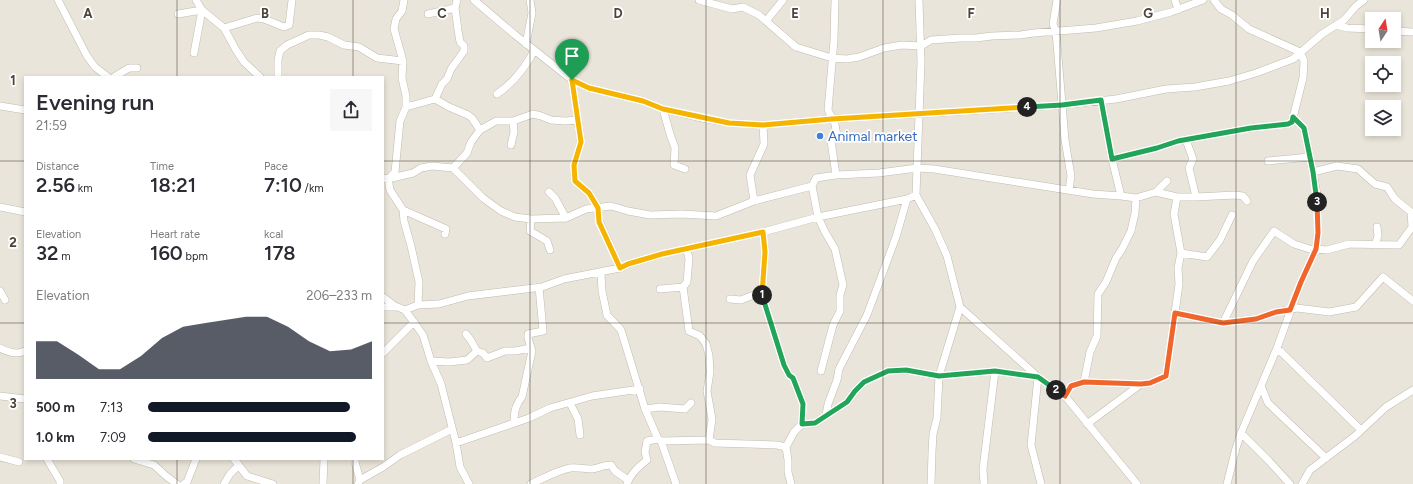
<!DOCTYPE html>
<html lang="en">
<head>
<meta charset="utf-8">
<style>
	body { margin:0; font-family:Figtree,sans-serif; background:#f7f7f7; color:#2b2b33; height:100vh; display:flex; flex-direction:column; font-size:15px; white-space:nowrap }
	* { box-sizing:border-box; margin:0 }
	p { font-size:13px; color:#7c7c81 }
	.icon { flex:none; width:22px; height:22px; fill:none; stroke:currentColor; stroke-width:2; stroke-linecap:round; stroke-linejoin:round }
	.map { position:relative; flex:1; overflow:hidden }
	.details { position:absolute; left:24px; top:76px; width:360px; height:384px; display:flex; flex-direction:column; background:#fff; border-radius:0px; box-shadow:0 2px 6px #0003 }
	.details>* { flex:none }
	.needle { width:26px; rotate:12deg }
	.fabs { position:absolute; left:1365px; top:12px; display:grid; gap:8px }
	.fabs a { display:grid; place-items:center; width:36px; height:36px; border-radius:0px; background:#fff; box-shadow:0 2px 6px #0003; font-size:20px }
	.pin { position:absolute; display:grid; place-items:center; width:34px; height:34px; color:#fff; margin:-41px -17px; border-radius:50% 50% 50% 0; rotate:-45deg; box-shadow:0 0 4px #0007 }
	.pin .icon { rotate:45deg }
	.km { position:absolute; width:20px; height:20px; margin:-10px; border-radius:50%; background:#222; color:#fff; font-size:11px; line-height:20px; text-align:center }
	.round { display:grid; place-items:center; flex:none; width:42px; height:42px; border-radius:0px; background:#f7f7f7 }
	.headline { display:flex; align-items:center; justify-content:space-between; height:68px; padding:0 12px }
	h1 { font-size:22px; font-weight:600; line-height:30px }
	.stats { display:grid; grid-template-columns:repeat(3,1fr); gap:6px; height:68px; padding:4px 12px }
	.stats div { display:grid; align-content:center }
	.stats b { font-size:20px; font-weight:600 }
	.stats small { font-size:11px; font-weight:400 }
	.stats p { font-size:11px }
	.chart { height:112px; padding:8px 12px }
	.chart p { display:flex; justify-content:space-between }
	.chart svg { width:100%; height:72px; margin-top:4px; fill:#111827; opacity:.7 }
	ul { padding:0 12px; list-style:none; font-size:13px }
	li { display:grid; grid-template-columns:64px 48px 1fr; align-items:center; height:30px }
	li i { height:10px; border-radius:5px; background:#111827 }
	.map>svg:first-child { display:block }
</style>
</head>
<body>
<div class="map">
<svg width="1413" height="484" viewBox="0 0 1413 484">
	<rect width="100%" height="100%" fill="#f6f3ec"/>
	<path fill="#eae5da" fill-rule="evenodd" d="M 0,0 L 1413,0 L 1413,484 L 0,484 ZM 1372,19 L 1394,19 L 1394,41 L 1372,41 ZM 1372,63 L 1394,63 L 1394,85 L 1372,85 ZM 25,77 L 383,77 L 383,459 L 25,459 ZM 1372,107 L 1394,107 L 1394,129 L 1372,129 Z"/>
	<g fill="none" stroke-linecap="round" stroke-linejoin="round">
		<g stroke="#c2bbae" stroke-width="8">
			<path id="minor" d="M 58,0 L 87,56 L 95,67 L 108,77
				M 196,0 L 202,10 L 224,28 L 236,50 L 244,62 L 260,77
				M 457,0 L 455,8 L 458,30 L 460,42 L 464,46 L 464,51 L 451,69 L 447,79 L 442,84 L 435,99 L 449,107 L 468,115 L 472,118 L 480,130
				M 474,0 L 514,34 L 572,80 L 589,88 L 643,101 L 663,109 L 702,118 L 729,123 L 763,125 L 832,119 L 1062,105 L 1116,99 L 1166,89 L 1195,87 L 1229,81 L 1256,73 L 1293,59 L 1322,34 L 1344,20 L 1356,6 L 1364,0
				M 699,0 L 732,9 L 743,7 L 759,15 L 796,47 L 832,58 L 847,59 L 859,57 L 884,48 L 902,45 L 921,46 L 931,40 L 961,38 L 976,38 L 992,36 L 1020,35 L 1034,33 L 1096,28 L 1137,21 L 1171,12 L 1203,0
				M 919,0 L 921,62 L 916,195 L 935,229 L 947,256 L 960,307 L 1038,377 L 1065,396 L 1137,484
				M 1057,0 L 1053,24 L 1056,32 L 1065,140 L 1071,176 L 1069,190
				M 1175,0 L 1178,10
				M 178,14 L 202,10 L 194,53
				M 428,14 L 455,8
				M 766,21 L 783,0
				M 1336,25 L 1347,28 L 1372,29
				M 224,28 L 257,18 L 264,19 L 284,27 L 289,25 L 292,0
				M 1394,31 L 1413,32
				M 526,44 L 532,13 L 530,0
				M 403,61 L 402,78 L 406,96 L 406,107
				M 114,77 L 129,68 L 137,68
				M 278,77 L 278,60 L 280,51 L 287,45 L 309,35 L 319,35 L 328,37 L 344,45 L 359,47 L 377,58 L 403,61 L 394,29 L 396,19 L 402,11 L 404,0
				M 572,80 L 581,142 L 574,165 L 575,181 L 589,193 L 598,208 L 599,221 L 620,268
				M 497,94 C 513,83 525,68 534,51
				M 1101,100 L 1112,159 L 1121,196
				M 0,106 L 25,110
				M 663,109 L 670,134 L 675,148 L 674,165 L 685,169
				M 1186,140 L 1193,159 L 1189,168 L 1196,197
				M 511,145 L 514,132 L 513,121
				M 1112,159 L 1157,148 L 1178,141 L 1251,128 L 1288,124 L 1292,122 L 1303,78 L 1304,61 L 1300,52 L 1249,29 L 1232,15 L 1221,9 L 1214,0
				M 1268,161 L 1310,157
				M 453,168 L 467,153 L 471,142 L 480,130 L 496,121 L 513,121 L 533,114 L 541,116 L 551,120 L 565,121 L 578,120
				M 1313,172 L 1337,166 L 1358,169 L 1375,184 L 1387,187 L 1395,199 L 1411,212 L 1412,227 L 1399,245 L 1349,244 L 1327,250 L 1316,249
				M 836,175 L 879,173 L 917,168 L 934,169 L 1093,194 L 1121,196 L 1136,198 L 1156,192 L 1167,181
				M 383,178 L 388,179 L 413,173 L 421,168 L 432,166 L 453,168 L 483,198 L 501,211 L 515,217 L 531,219 L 566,218 L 586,209 L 611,206 L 628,211 L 650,215 L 682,214 L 716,216 L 754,201 L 812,186
				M 388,179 L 390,190 L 403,210 L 404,221 L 411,246 L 419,282 L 418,305
				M 388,179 L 395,172 L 400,121 L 406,107 L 435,99
				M 549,192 L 555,198 L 566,218
				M 1156,192 L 1177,197 L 1196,197 L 1235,195 L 1243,196 L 1247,201
				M 754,201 L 750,175 L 764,144 L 763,125
				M 0,207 L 25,212
				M 403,210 L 446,229 L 445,234
				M 531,219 L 530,231 L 547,241 L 550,250
				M 763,232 L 765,252 L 762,295 L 784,365 L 789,375 L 793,378 L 803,404 L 802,424
				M 1375,245 L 1378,236 L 1377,227
				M 686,248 L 689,258 L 687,282 L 683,287 L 689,331 L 700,336 L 706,344 L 709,355 L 710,372 L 707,391 L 712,419 L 709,440
				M 1181,253 L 1207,257 L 1220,240 L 1232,215
				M 601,273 L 602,291 L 607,315 L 621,330 L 645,409 L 658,439 L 661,441 L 676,484
				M 660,289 L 683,287
				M 0,291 L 5,300
				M 383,297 L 395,306 L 405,310 L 423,335 L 431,361 L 441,384 L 456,443 L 460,467 L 469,484
				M 730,299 L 741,300 L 751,296 L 762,295
				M 383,307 L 398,307
				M 405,310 L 418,305 L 439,304 L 468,296 L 542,287 L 564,279 L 620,268 L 628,264 L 662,254 L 763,232 L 818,217 L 907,199 L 916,195
				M 1175,313 L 1223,323 L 1256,319 L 1276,312 L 1297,308 L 1329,312 L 1356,307 L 1383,277 L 1413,301
				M 1223,323 L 1253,261 L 1274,231 L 1294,244 L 1316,251
				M 0,348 C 6,352 18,355 25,351
				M 1277,348 L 1361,430
				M 477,351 L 483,353 L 487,358 L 505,351 L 515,351 L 531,348
				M 383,353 L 414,322
				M 431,361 L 449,362 L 467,360 L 477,351 L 470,339 L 466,334
				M 821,371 L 833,325 L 840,311 L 840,295 L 843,285 L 835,249 L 825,232 L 818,217 L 812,186 L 816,178 L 836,175 L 831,141 L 837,136 L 835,124 L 828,110 L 834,40 L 835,0
				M 1084,382 L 1090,352 L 1097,336 L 1098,294 L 1106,282 L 1116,258 L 1122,249 L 1131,231 L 1135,213 L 1136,198
				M 1261,386 L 1268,403 L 1326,458
				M 0,396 L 25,399
				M 1065,396 L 1071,386 L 1084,382 L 1141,384
				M 570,403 L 578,419 L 580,435
				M 645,409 L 660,407 L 685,409 L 691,403
				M 826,415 L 828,404 L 837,380 L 839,369 L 867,315 L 896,237 L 907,199
				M 514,423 C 514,413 515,405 522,397 L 532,351 L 528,338 L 528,334 L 543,331 L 539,287
				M 1087,424 L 1141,384 L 1150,383 L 1166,376 L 1175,313 L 1179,284 L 1178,268 L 1181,253 L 1174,214 L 1177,197
				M 1241,433 L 1269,461 L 1290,484
				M 661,441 L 709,440 L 715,443 L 777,445 L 786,447
				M 456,443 L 529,418 L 550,408 L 592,396 L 640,389
				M 0,457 L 19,462
				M 47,459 L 60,481 L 60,484
				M 134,459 L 154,465 L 166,476 L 177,484
				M 234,459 L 247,476 L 273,484
				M 355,459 L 355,462 L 360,480
				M 184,484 L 187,482 L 196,459
				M 224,484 L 230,474 L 238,466
				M 323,484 L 324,459
				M 358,484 L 360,480 L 383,467 L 400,455 L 452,429
				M 531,484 C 544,478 556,471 570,468 C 576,467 585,469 592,469 C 599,468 604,465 611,465 L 615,471 L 628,480
				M 627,484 C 630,474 639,466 647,460 L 645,452 L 647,441 L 658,439
				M 791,484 L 788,472 L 788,460 L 786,447 L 794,432 L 802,424 L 815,423 L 847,402 L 855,391 L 864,382 L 887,371 L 906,370 L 939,376 L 995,371 L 1038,377 L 1031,445 L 1041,484
				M 931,484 L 932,452 L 933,434 L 937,418 L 939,376 L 960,307
				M 984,484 L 983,469 L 995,371
				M 1227,484 L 1236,448 L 1241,433 L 1277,348 L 1301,282 L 1316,249 L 1318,233 L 1318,214 L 1317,195 L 1313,172 L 1304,128 L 1293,117
				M 1302,484 L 1310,470 L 1355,436 L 1386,407 L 1413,390"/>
		</g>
		<use href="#minor" stroke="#fff" stroke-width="7"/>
	</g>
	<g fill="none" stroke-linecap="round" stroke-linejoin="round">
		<g stroke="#fff" stroke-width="8">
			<path id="split-1" d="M 572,80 L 581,142 L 574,165 L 575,181 L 589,193 L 598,208 L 599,222 L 620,268 L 628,264 L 662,254 L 763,232 L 765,252 L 762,295"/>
		</g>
		<g stroke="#fff" stroke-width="8">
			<path id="split-2" d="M 762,295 L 784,365 L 789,375 L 793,378 L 803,404 L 802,424 L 815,423 L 847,402 L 855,391 L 864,382 L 888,371 L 906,370 L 939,376 L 995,371 L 1038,377 L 1056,390"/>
		</g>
		<g stroke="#fff" stroke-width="8">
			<path id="split-3" d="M 1056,390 L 1065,396 L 1071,386 L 1084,382 L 1141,384 L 1150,383 L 1166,376 L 1175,313 L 1223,323 L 1256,319 L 1276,312 L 1290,310 L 1301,282 L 1316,249 L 1318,233 L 1317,202"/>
		</g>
		<g stroke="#fff" stroke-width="8">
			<path id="split-4" d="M 1027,107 L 1062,105 L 1101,100 L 1112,159 L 1157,148 L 1178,141 L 1251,128 L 1288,124 L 1292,122 L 1293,117 L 1304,128 L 1313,172 L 1317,202"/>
		</g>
		<g stroke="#fff" stroke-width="8">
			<path id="split-5" d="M 572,80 L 589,88 L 643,101 L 663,109 L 729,123 L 763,125 L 832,119 L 1027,107"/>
		</g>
		<use href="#split-1" stroke="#f5b400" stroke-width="5"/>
		<use href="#split-2" stroke="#22a559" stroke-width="5"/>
		<use href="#split-3" stroke="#f0652b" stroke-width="5"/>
		<use href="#split-4" stroke="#22a559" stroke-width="5"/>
		<use href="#split-5" stroke="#f5b400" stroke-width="5"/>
	</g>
	<path fill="none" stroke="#4b4439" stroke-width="1" stroke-opacity="0.55" d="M 177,0 L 177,77M 353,0 L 353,77M 530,0 L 530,484M 706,0 L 706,484M 883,0 L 883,484M 1060,0 L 1060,484M 1236,0 L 1236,484M 0,161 L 25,161M 383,161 L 1413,161M 0,323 L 25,323M 383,323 L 1413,323M 177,459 L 177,484M 353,459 L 353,484"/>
	<circle fill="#3f7fe0" stroke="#fff" stroke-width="1.5" cx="820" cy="136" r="4"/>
	<g text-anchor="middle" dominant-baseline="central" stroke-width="3.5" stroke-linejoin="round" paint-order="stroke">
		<g font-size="14" fill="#366cbe" stroke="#fff" text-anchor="start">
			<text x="828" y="136">Animal market</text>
		</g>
	</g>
	<g font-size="13" text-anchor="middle" font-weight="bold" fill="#4b4439" stroke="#fff" stroke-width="3.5" stroke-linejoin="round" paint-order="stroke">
		<text x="88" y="18">A</text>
		<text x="265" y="18">B</text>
		<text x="442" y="18">C</text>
		<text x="618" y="18">D</text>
		<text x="795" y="18">E</text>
		<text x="971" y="18">F</text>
		<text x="1148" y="18">G</text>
		<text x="1325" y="18">H</text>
		<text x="13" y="85">1</text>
		<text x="13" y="247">2</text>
		<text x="13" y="408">3</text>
	</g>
</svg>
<div class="fabs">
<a><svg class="needle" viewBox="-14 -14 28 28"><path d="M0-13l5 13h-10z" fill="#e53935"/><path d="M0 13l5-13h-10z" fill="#7c7c81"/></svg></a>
<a><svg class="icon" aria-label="locate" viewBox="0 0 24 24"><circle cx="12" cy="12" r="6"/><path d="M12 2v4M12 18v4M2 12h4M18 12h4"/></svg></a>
<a><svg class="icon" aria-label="layers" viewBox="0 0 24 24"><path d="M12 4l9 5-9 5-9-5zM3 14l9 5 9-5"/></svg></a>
</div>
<div class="pin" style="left:572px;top:80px;background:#1e9e55"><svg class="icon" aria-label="arrive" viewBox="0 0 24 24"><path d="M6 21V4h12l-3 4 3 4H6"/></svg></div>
<b class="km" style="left:762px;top:295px">1</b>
<b class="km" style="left:1056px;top:390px">2</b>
<b class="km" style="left:1317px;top:202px">3</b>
<b class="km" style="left:1027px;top:107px">4</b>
<section class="details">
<div class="headline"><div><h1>Evening run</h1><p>21:59</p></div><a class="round"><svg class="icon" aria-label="share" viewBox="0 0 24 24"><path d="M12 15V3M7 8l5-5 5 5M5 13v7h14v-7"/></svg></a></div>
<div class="stats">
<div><p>Distance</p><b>2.56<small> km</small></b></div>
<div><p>Time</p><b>18:21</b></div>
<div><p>Pace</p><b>7:10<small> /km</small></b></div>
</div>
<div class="stats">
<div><p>Elevation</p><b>32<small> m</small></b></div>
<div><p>Heart rate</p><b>160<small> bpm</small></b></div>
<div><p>kcal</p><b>178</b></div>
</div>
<div class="chart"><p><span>Elevation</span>206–233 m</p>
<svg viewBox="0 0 160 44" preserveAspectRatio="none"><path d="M0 44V21L10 21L20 29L30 38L40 38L50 30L60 19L70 12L80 10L90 8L100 6L110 6L120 12L130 21L140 27L150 26L160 21V44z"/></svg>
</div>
<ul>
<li><b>500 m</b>7:13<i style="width:90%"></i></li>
<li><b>1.0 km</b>7:09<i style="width:93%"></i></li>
</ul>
</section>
</div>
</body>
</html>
